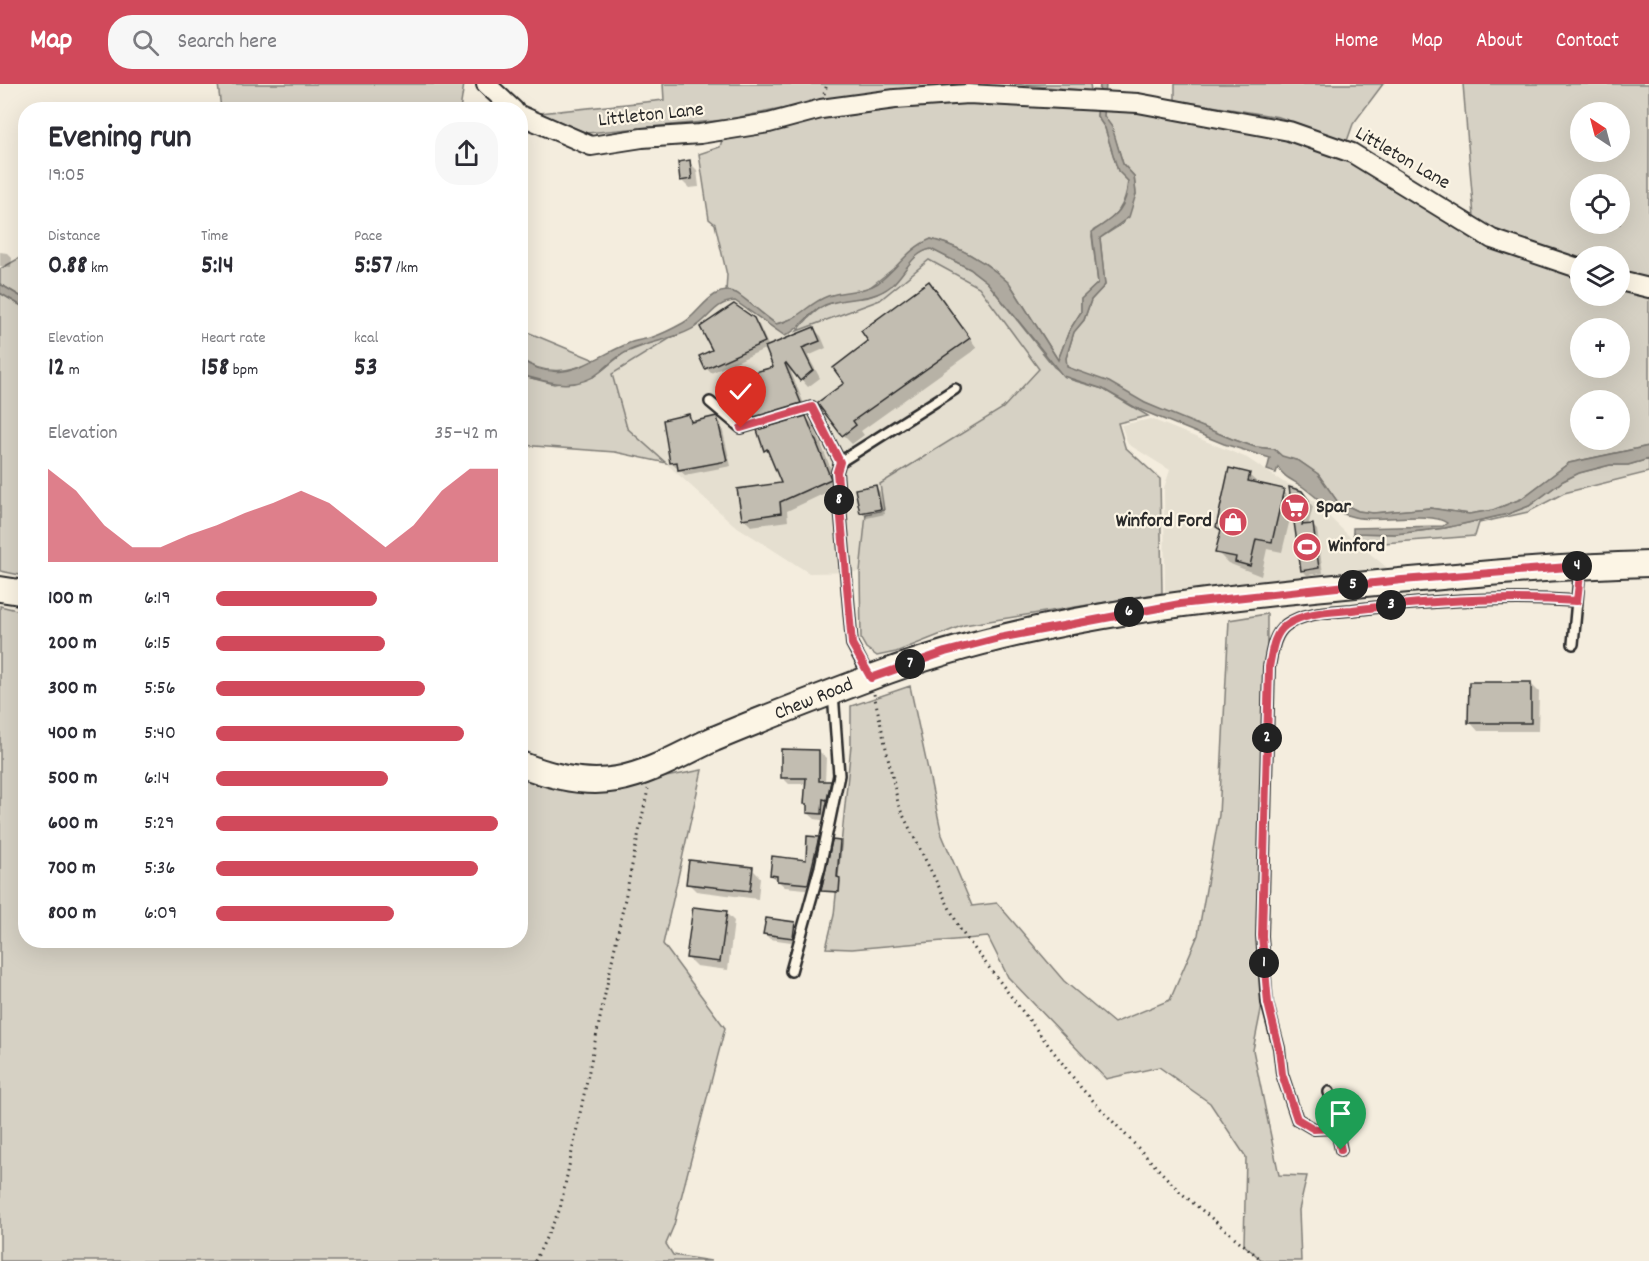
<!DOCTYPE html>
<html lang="en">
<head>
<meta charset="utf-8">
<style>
	body { margin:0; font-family:Dekko,sans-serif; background:#f7f7f7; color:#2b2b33; height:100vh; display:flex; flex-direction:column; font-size:22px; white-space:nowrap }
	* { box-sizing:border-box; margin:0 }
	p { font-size:20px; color:#7c7c81 }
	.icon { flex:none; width:33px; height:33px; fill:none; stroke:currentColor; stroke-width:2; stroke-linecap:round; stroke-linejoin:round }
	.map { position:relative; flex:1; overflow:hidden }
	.drawer { position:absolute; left:18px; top:18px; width:510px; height:846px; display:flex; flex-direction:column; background:#fff; border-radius:24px; box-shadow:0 6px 24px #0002 }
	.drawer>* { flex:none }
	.needle { width:39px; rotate:324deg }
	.controls { position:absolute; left:1570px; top:18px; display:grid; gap:12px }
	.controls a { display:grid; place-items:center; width:60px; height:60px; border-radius:50%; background:#fff; box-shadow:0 6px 24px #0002; font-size:30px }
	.pin { position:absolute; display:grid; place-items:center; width:51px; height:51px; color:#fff; margin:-62px -26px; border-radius:50% 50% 50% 0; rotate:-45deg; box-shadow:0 0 6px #0007 }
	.pin .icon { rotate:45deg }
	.km { position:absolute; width:30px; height:30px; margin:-15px; border-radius:50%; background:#222; color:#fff; font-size:16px; line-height:30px; text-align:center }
	.round { display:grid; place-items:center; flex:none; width:63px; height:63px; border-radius:24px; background:#f7f7f7 }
	.summary { display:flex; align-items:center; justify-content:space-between; height:102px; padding:0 30px }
	h1 { font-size:33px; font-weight:700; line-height:45px }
	.figures { display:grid; grid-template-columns:repeat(3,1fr); gap:9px; height:102px; padding:6px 30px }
	.figures div { display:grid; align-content:center }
	.figures b { font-size:26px; font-weight:700 }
	.figures small { font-size:16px; font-weight:400 }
	.figures p { font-size:16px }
	.chart { height:168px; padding:12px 30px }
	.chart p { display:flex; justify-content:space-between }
	.chart svg { width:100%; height:108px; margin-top:6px; fill:#d1495b; opacity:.7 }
	ul { padding:0 30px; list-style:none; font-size:20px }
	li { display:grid; grid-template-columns:96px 72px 1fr; align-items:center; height:45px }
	li i { height:15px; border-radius:8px; background:#d1495b }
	header { display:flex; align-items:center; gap:36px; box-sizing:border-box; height:84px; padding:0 30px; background:#d1495b; color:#fff }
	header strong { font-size:28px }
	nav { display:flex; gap:33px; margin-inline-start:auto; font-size:21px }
	.search { width:420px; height:54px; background:#f7f7f7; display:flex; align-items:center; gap:15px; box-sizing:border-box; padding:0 21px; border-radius:24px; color:#7c7c81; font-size:22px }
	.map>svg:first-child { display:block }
</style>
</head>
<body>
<header>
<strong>Map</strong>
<div class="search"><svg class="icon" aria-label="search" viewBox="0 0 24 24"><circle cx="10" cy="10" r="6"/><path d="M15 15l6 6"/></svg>Search here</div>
<nav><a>Home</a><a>Map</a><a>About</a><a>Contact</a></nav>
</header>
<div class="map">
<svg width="1649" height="1177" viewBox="0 0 1649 1177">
	<rect width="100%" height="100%" fill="#f4edde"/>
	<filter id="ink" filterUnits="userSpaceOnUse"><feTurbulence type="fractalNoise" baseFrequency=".0167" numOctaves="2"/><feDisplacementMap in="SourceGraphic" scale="12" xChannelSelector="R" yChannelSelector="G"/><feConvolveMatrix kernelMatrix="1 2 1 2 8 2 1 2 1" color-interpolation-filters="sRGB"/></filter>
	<g filter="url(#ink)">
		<path fill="#e5dfd0" d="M 929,176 L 979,203 L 1039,285 L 1003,324 L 880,399 L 884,426 L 866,431 L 860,488 L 809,489 L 733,440 L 627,344 L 612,290 L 682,247 L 698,242 L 722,219 L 735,217 L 785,252 L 821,236 L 880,216 Z
			M 1151,335 L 1247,374 L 1283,398 L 1300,404 L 1351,454 L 1391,487 L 1165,510 L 1164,404 L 1170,386 L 1128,360 L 1121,341 Z"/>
		<path fill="#d6d1c4" stroke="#807e78" stroke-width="1.5" fill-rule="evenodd" d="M 218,0 L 464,0 L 460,26 L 221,25 Z
			M 663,0 L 981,0 L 939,2 L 833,15 L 724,36 L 587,49 L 540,29 L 664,16 Z
			M 1014,0 L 1090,0 L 1091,7 Z
			M 1175,0 L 1383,0 L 1353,40 L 1347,57 L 1279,33 L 1175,16 Z
			M 1463,0 L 1649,0 L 1649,196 L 1620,190 L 1620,172 L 1581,172 L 1581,178 L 1497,151 L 1474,133 ZM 1581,28 L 1620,28 L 1620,68 L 1581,68 ZM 1581,100 L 1620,100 L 1620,140 L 1581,140 Z
			M 985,17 L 1098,22 L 1097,32 L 1105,44 L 1118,86 L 1128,97 C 1126,121 1116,136 1094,146 L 1092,152 L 1098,199 L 1081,215 L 1081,228 L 1069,247 L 1058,276 L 1010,200 C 988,179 961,163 931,155 L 869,204 L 820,216 L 798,233 L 776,240 L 736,209 L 726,208 L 727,191 L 715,140 L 709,135 L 699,70 L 720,63 L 722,56 L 824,32 L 898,22 Z
			M 1104,21 L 1266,47 L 1354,74 L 1469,146 L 1581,190 L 1581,212 L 1620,212 L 1620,202 L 1649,210 L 1649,362 L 1569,379 L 1521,415 L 1493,426 L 1469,430 L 1430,424 L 1373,429 L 1358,427 L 1337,417 L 1318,390 L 1299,377 L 1282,373 L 1274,365 L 1255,363 L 1232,355 L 1162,327 L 1067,283 L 1066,274 L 1074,248 L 1084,236 L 1091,216 L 1105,201 L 1100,154 L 1122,140 L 1136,110 L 1134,92 L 1123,80 L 1114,51 L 1104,32 ZM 1581,244 L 1620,244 L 1620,284 L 1581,284 ZM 1581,316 L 1620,316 L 1620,356 L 1581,356 Z
			M 931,165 L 970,185 L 987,198 L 1054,283 L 1072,296 L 1103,305 L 1148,332 L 1118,339 L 1125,363 L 1160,395 L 1162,509 L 964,541 L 896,568 L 877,572 L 866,564 L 861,555 L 860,488 L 866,430 L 884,426 L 880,400 L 1003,324 L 1039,285 L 979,203 L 929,176 L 880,216 L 797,247 C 811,230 823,218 846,215 C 860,214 871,215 883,207 C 902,196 908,169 931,165 Z
			M 25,171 L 25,215 L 0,200 L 0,185 Z
			M 0,209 L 25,224 L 25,492 L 0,487 Z
			M 520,245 L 597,277 C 570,287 546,293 521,275 Z
			M 682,247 L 612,290 L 627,344 L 666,379 L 615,368 L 521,361 L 520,291 L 554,300 L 593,293 L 624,269 Z
			M 1649,375 L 1649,388 L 1564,409 L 1528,428 L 1479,439 L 1475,452 L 1383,459 L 1355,456 L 1353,449 L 1395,450 L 1445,444 L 1508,430 L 1529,422 L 1563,397 L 1579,389 L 1610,381 L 1628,381 Z
			M 0,522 L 25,528 L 26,856 L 520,856 L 521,690 L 562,705 L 615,708 L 650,696 L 702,686 L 663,860 L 725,944 L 674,1141 L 666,1160 L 673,1171 L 711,1177 L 0,1177 Z
			M 1267,530 L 1266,901 L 1253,966 L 1279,1091 L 1307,1092 L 1299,1126 L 1301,1177 L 1263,1177 L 1244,1161 L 1246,1073 L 1210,1019 L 1159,983 L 1106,995 L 1008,893 L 988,853 L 852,865 L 826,864 L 834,831 L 851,661 L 851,622 L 910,602 L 942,751 L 972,822 L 997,819 L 1064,897 L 1114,939 L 1170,916 L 1198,851 L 1219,731 L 1229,536 Z"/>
		<path fill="#afaaa0" stroke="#7a7771" stroke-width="1.5" d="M 1100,0 L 1106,0 L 1104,32 L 1112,43 L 1123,80 L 1134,92 L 1136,110 L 1129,133 L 1100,154 L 1105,201 L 1091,216 L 1084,236 L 1074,248 L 1066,274 L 1067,283 L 1109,298 L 1145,319 L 1232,355 L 1255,363 L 1274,365 L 1282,372 L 1299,377 L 1318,390 L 1337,417 L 1358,427 L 1373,429 L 1430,424 L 1469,430 L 1493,426 L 1521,415 L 1569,379 L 1649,362 L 1649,375 L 1628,381 L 1610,381 L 1579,389 L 1563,397 L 1529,422 L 1508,430 L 1445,444 L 1395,450 L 1353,449 L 1353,444 L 1443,442 L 1447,439 C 1430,426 1378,439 1354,433 C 1328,427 1323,418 1303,403 C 1293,396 1284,394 1278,383 L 1276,389 L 1267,386 L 1270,374 L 1224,360 L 1136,324 L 1103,305 L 1063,292 L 987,198 L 970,185 L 931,165 C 911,169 906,189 891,202 C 871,218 847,212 825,221 C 808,228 801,245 785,252 L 735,217 C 716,218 712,231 698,241 C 685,252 651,258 633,265 C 619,270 611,279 600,288 C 576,308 547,298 521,291 L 520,275 C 561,304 589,276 627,260 C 635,256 645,256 653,253 C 662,250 674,244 683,239 C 699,231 712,199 736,209 C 743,212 766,234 776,240 C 798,237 808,219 828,212 C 845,206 862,209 878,199 C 897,185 908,164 931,155 C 961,163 988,179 1010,200 L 1058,276 L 1069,247 L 1081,228 L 1081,215 L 1098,199 L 1092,148 C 1114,133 1127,127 1128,97 L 1118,87 L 1105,44 L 1097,32 Z
			M 0,200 L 25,215 L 25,224 L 0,209 Z"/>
		<path fill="#0003" d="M 689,78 L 697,86 L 699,103 L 689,104 L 681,96 Z
			M 0,168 L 7,169 L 12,174 L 11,183 L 0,182 Z
			M 929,199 L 977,264 L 861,347 L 864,351 L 852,360 L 843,351 L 846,299 L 870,257 Z
			M 753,235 L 759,241 L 769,263 L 814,245 L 821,252 L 826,264 L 808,272 L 820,294 L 808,303 L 794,287 L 791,288 L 807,327 L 763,340 L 756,332 L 776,284 L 767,264 L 711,289 L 706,284 L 714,266 Z
			M 689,332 L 694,338 L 716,334 L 721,339 L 731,382 L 685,391 L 671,379 Z
			M 806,333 L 814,342 L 838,403 L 787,427 L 788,437 L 751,442 L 743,434 L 783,401 L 771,372 L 765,366 Z
			M 1249,391 L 1260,401 L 1283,407 L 1292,416 L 1307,414 L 1313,423 L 1308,442 L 1312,441 L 1317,446 L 1323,489 L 1307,491 L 1303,487 L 1293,423 L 1282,468 L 1267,465 L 1261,492 L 1228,479 L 1217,468 L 1222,447 L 1217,443 Z
			M 875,402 L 880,408 L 885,430 L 867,434 L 862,429 Z
			M 1531,600 L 1539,608 L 1538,647 L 1478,647 L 1470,638 Z
			M 819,667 L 826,674 L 825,698 L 830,699 L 837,706 L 828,737 L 815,735 L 808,729 L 809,722 L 806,719 L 807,700 L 789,700 L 782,693 Z
			M 809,754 L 819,754 L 826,761 L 815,806 L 785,803 L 771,791 L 807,777 Z
			M 839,759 L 841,761 L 838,794 L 841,797 L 840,809 L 825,808 L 823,806 Z
			M 752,785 L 760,793 L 758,815 L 696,807 L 688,799 Z
			M 726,829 L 734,837 L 728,886 L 696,882 L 688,874 Z
			M 795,840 L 800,845 L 798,859 L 770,855 L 765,850 Z"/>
		<path fill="#c2bdb1" stroke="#2b2b2b" stroke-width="1.5" d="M 690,76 L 692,95 L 680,97 L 678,78 Z
			M 929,197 L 970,254 L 853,337 L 856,341 L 842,352 L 817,319 L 844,299 L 833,284 L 868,257 L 861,247 Z
			M 734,220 L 754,234 L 765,258 L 705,285 L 699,272 L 712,266 L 700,243 Z
			M 814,243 L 820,257 L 802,264 L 813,286 L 800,297 L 786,279 L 785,280 L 801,319 L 754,333 L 745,291 L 773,283 L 765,263 Z
			M 689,330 L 691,338 L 717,332 L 727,377 L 678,386 L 677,378 L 670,379 L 663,336 Z
			M 806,332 L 831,395 L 780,418 L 781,429 L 742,435 L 737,405 L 781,399 L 767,365 L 764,367 L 757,346 Z
			M 1229,384 L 1250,389 L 1248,397 L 1284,405 L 1272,458 L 1256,455 L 1250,482 L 1235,478 L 1236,473 L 1215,469 L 1221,446 L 1216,443 Z
			M 876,401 L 881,425 L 860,429 L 855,405 Z
			M 1289,403 L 1302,407 L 1309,417 L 1302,441 L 1313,440 L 1319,484 L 1301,487 Z
			M 1469,598 L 1531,598 L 1531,639 L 1468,639 Z
			M 781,665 L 819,666 L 819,697 L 831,697 L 827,716 L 823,715 L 822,730 L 807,729 L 807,720 L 804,720 L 806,694 L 781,694 Z
			M 807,752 L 819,753 L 808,800 L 777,797 L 777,792 L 770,791 L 772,772 L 806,776 Z
			M 832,756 L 840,757 L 837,793 L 840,794 L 839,808 L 821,807 Z
			M 689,776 L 753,783 L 750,807 L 686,800 Z
			M 693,823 L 727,827 L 720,878 L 686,874 Z
			M 766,834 L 795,838 L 793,854 L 763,850 Z"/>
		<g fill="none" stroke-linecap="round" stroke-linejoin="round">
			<g stroke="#2b2b2b" stroke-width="14">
				<path id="service" d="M 710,318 L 741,344 L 812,323 L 840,378
					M 1573,560 L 1580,484
					M 869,592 L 852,560 L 837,388 L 840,378 L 955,305
					M 791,887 L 820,783 L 839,691 L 833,609
					M 1329,1008 L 1341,1066
					M 1336,1044 L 1314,1045 L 1297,1035 L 1282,990 L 1279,964 L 1267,919 L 1262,852 L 1269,583 C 1272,569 1273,551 1286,541 C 1304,528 1330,528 1352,526 C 1427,517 1502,512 1577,517"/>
			</g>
			<g stroke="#2b2b2b" stroke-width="22">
				<path id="minor" d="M 486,0 L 514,26
					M 520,31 L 591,62 L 642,54 L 700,50 L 769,39 L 821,25 L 895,15 L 968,10 L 1138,19 L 1289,47 L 1352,69 L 1492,155 L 1581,185
					M 1620,197 L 1649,204"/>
			</g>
			<g stroke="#2b2b2b" stroke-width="28">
				<path id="secondary" d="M 0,505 L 26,509
					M 520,680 C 550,692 585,701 617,695 C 651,689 683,669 714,655 C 766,633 819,613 872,593 C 1020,537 1178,518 1335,503 C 1439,493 1544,483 1649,480"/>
			</g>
			<path stroke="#2b2b2b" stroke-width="3" stroke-dasharray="1.5 4.5" stroke-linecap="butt" d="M 824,10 L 827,0
				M 874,610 L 899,723 L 961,847 L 1082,1005 L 1180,1108 L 1263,1177
				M 535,1177 L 560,1125 L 648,705"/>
			<use href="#service" stroke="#fcf5e5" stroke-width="9"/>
			<use href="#minor" stroke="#fcf5e5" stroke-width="18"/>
			<use href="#secondary" stroke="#fcf5e5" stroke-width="24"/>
		</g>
	</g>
	<g fill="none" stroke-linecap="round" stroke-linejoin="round" filter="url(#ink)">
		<g stroke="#fff" stroke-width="12">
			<path id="route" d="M 741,344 L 812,323 L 840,378 L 837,388 L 852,560 L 871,594 L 945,568 L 999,554 L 1180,520 L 1402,496 L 1581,482 L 1577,517 C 1502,512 1427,517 1352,526 C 1330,528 1304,528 1286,541 C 1273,550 1272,569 1269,583 L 1262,852 L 1268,919 L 1279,964 L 1282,990 L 1297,1035 L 1314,1045 L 1336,1044 L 1341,1066"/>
		</g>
		<use href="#route" stroke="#d1495b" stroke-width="8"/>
	</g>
	<defs>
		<g id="supermarket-disc" transform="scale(1.5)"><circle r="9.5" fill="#d1495b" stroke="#fcf5e5"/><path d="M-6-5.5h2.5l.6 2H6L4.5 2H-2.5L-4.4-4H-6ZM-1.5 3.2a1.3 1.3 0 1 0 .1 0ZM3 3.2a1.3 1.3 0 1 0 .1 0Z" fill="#fff"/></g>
		<g id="shop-disc" transform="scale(1.5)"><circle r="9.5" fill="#d1495b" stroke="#fcf5e5"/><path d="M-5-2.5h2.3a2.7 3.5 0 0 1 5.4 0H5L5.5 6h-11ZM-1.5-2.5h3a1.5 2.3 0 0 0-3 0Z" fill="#fff"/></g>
		<g id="stadium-disc" transform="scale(1.5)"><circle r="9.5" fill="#d1495b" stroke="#fcf5e5"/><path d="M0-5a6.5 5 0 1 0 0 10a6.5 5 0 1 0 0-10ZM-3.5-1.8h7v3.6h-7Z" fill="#fff"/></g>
	</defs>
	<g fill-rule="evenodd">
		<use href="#supermarket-disc" x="1295" y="424"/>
		<use href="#shop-disc" x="1233" y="438"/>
		<use href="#stadium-disc" x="1307" y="463"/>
	</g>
	<g text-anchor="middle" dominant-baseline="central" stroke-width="4.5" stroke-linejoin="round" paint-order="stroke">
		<g font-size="20" fill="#2b2b2b" stroke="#fcf5e5">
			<text transform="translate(651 32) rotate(-6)">Littleton Lane</text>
			<text transform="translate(1402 75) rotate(30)">Littleton Lane</text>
			<text transform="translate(814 616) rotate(-22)">Chew Road</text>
		</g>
		<g font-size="20" font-weight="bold" fill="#2b2b2b" stroke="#fcf5e5" text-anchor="start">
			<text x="1316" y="424">Spar</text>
			<text x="1212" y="438" text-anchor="end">Winford Ford</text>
			<text x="1328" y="463">Winford</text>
		</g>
	</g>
</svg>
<div class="controls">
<a><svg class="needle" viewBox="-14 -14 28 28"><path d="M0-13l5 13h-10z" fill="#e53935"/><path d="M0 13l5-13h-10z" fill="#7c7c81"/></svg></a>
<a><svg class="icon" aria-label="locate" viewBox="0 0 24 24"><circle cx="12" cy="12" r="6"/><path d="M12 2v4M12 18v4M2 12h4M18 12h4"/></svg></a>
<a><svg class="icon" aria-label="layers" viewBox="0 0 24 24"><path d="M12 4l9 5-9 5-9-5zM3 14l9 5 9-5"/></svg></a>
<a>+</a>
<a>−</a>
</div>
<div class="pin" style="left:1341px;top:1066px;background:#1e9e55"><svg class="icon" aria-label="arrive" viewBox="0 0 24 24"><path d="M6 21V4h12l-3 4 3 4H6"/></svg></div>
<div class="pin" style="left:741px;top:344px;background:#d93025"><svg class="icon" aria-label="check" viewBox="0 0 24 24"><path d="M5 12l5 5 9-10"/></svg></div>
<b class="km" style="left:1264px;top:879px">1</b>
<b class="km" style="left:1267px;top:654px">2</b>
<b class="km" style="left:1391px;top:521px">3</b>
<b class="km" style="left:1577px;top:482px">4</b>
<b class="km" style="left:1353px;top:501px">5</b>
<b class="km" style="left:1129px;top:528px">6</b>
<b class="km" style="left:910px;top:580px">7</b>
<b class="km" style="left:839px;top:416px">8</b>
<section class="drawer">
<div class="summary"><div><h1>Evening run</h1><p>19:05</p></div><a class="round"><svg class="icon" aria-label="share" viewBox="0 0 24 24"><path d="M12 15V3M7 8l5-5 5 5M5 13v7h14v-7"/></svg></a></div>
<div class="figures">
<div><p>Distance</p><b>0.88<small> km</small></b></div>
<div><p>Time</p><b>5:14</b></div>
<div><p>Pace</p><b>5:57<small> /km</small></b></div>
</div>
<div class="figures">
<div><p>Elevation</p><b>12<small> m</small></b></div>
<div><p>Heart rate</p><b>158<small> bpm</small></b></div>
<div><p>kcal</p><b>53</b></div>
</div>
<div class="chart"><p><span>Elevation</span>35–42 m</p>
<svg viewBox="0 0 160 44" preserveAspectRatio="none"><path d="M0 44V6L10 15L20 29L30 38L40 38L50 33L60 29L70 24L80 20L90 15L100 20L110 29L120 38L130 29L140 15L150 6L160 6V44z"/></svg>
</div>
<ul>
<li><b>100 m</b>6:19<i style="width:57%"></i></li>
<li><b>200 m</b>6:15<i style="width:60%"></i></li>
<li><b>300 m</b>5:56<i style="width:74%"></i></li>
<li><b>400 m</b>5:40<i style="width:88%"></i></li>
<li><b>500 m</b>6:14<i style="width:61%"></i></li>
<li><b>600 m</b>5:29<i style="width:100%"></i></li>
<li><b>700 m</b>5:36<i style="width:93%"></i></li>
<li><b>800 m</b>6:09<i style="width:63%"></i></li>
</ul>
</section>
</div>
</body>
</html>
